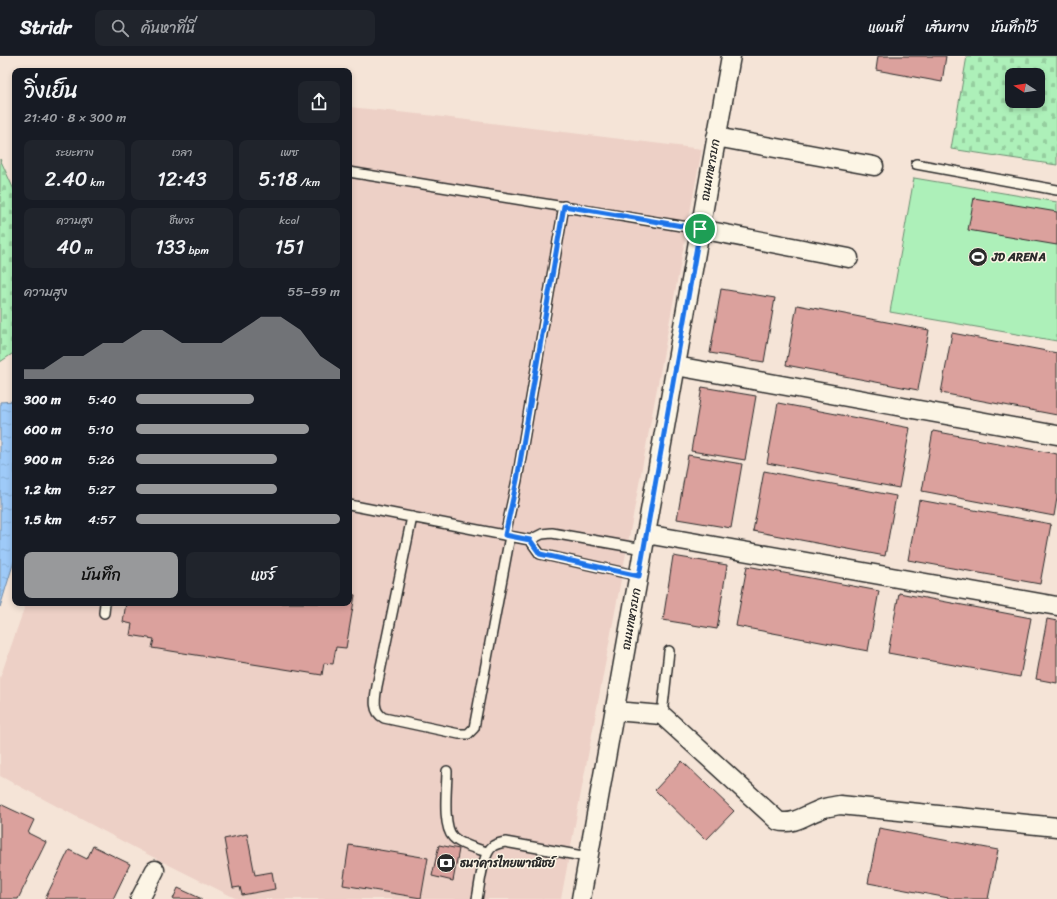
<!DOCTYPE html>
<html lang="th">
<head>
<meta charset="utf-8">
<style>
	body { margin:0; font-family:Sriracha,"Playpen Sans Thai",sans-serif; background:#20242c; color:#f1f3f6; height:100vh; display:flex; flex-direction:column; font-size:15px; white-space:nowrap }
	* { box-sizing:border-box; margin:0 }
	p { font-size:13px; color:#9ea1a6 }
	.icon { flex:none; width:22px; height:22px; fill:none; stroke:currentColor; stroke-width:2; stroke-linecap:round; stroke-linejoin:round }
	.map { position:relative; flex:1; overflow:hidden }
	.drawer { position:absolute; left:12px; top:12px; width:340px; height:538px; display:flex; flex-direction:column; background:#171b24; border-radius:8px; box-shadow:0 2px 6px #0003 }
	.drawer>* { flex:none }
	.needle { width:26px; rotate:282deg }
	.buttons { position:absolute; left:1005px; top:12px; display:grid; gap:8px }
	.buttons a { display:grid; place-items:center; width:40px; height:40px; border-radius:8px; background:#171b24; box-shadow:0 2px 6px #0003; font-size:20px }
	.pin { position:absolute; display:grid; place-items:center; width:34px; height:34px; color:#fff; margin:-17px; border:2px solid #fff; border-radius:50%; box-shadow:0 1px 4px #0007 }
	.round { display:grid; place-items:center; flex:none; width:42px; height:42px; border-radius:8px; background:#20242c }
	.overview { display:flex; align-items:center; justify-content:space-between; height:68px; padding:0 12px }
	h1 { font-size:22px; font-weight:600; line-height:30px }
	.stats { display:grid; grid-template-columns:repeat(3,1fr); gap:6px; height:68px; padding:4px 12px }
	.stats div { display:grid; align-content:center; border-radius:8px; background:#20242c; text-align:center }
	.stats b { font-size:20px; font-weight:600 }
	.stats small { font-size:11px; font-weight:400 }
	.stats p { font-size:11px }
	.chart { height:112px; padding:8px 12px }
	.chart p { display:flex; justify-content:space-between }
	.chart svg { width:100%; height:72px; margin-top:4px; fill:#98999b; opacity:.7 }
	.cta { display:flex; gap:8px; margin-top:auto; padding:8px 12px }
	.cta a { flex:1; height:46px; border-radius:8px; background:#98999b; color:#111; font-size:16px; font-weight:600; line-height:46px; text-align:center }
	.cta a+a { background:#20242c; color:#f1f3f6 }
	ul { padding:0 12px; list-style:none; font-size:13px }
	li { display:grid; grid-template-columns:64px 48px 1fr; align-items:center; height:30px }
	li i { height:10px; border-radius:5px; background:#98999b }
	header { display:flex; align-items:center; gap:24px; box-sizing:border-box; height:56px; padding:0 20px; background:#171b24; border-bottom:1px solid #363941 }
	header strong { font-size:19px }
	nav { display:flex; gap:22px; margin-inline-start:auto; font-size:14px }
	.search { width:280px; height:36px; background:#20242c; display:flex; align-items:center; gap:10px; box-sizing:border-box; padding:0 14px; border-radius:8px; color:#9ea1a6; font-size:15px }
	.map>svg:first-child { display:block }
</style>
</head>
<body>
<header>
<strong>Stridr</strong>
<div class="search"><svg class="icon" aria-label="search" viewBox="0 0 24 24"><circle cx="10" cy="10" r="6"/><path d="M15 15l6 6"/></svg>ค้นหาที่นี่</div>
<nav><a>แผนที่</a><a>เส้นทาง</a><a>บันทึกไว้</a></nav>
</header>
<div class="map">
<svg width="1057" height="843" viewBox="0 0 1057 843">
	<defs>
		<pattern id="cemetery-stones" width="16" height="16" patternUnits="userSpaceOnUse"><rect width="16" height="16" fill="#adf0b9"/><path d="M2 7V4a2 2 0 0 1 4 0v3zM10 15v-3a2 2 0 0 1 4 0v3z" fill="#95ce9f"/></pattern>
		<pattern id="water-ripples" width="26" height="14" patternUnits="userSpaceOnUse"><rect width="26" height="14" fill="#9ecaf8"/><path d="M2 4q2-2 4 0t4 0M15 11q2-2 4 0t4 0" fill="none" stroke="#88aed5"/></pattern>
	</defs>
	<rect width="100%" height="100%" fill="#f5e4d7"/>
	<filter id="ink" filterUnits="userSpaceOnUse"><feTurbulence type="fractalNoise" baseFrequency=".025" numOctaves="2"/><feDisplacementMap in="SourceGraphic" scale="8" xChannelSelector="R" yChannelSelector="G"/><feConvolveMatrix kernelMatrix="1 2 1 2 8 2 1 2 1" color-interpolation-filters="sRGB"/></filter>
	<g filter="url(#ink)">
		<path fill="#edd0c6" d="M 349,51 L 427,59 L 702,93 L 561,843 L 237,843 L 141,795 L 0,720 L 0,622 L 26,547 L 349,547 Z"/>
		<path fill="url(#cemetery-stones)" stroke="#6c8e72" fill-rule="evenodd" d="M 967,0 L 1057,0 L 1057,109 L 951,93 ZM 1012,19 L 1038,19 L 1038,45 L 1012,45 Z
			M 0,103 L 15,136 L 15,296 L 0,306 Z"/>
		<path fill="#adf0b9" stroke="#6c8e72" d="M 914,122 L 1057,146 L 1057,285 L 890,256 Z"/>
		<path fill="url(#water-ripples)" stroke="#708aa6" d="M 15,345 L 15,502 L 0,551 L 0,346 Z"/>
		<path fill="#dba19d" stroke="#2b2b2b" d="M 878,0 L 946,0 L 942,26 L 876,14 Z
			M 974,142 L 1057,156 L 1057,189 L 968,174 Z
			M 721,233 L 775,242 L 764,306 L 710,297 Z
			M 797,249 L 929,274 L 918,334 L 786,309 Z
			M 952,277 L 1057,297 L 1057,359 L 941,337 Z
			M 702,331 L 756,340 L 745,404 L 691,395 Z
			M 778,347 L 910,372 L 899,432 L 767,407 Z
			M 933,375 L 1057,398 L 1057,442 L 1054,460 L 922,435 Z
			M 688,399 L 742,408 L 731,472 L 677,463 Z
			M 764,415 L 896,440 L 885,500 L 753,475 Z
			M 919,444 L 1051,468 L 1040,528 L 908,504 Z
			M 673,500 L 727,509 L 717,573 L 663,564 Z
			M 747,510 L 879,535 L 868,595 L 736,570 Z
			M 899,537 L 1031,562 L 1020,621 L 888,597 Z
			M 349,538 L 355,539 L 346,592 L 336,591 L 333,608 L 324,607 L 322,619 L 152,592 L 154,583 L 130,579 L 132,568 L 123,566 L 126,547 L 349,547 Z
			M 1047,563 L 1057,565 L 1057,627 L 1036,623 Z
			M 682,705 L 734,755 L 706,784 L 655,734 Z
			M 0,748 L 34,764 L 28,777 L 46,786 L 18,843 L 0,843 Z
			M 879,772 L 998,794 L 988,843 L 954,843 L 868,827 Z
			M 247,778 L 255,819 L 272,816 L 275,833 L 242,839 L 240,831 L 233,832 L 224,783 Z
			M 349,789 L 428,802 L 421,842 L 343,829 Z
			M 439,789 L 459,793 L 453,825 L 432,820 Z
			M 93,790 L 130,808 L 113,843 L 45,843 L 69,794 L 87,803 Z
			M 178,832 L 202,843 L 173,843 Z"/>
		<g fill="none" stroke-linecap="round" stroke-linejoin="round">
			<g stroke="#2b2b2b" stroke-width="12">
				<path id="lane" d="M 916,108 L 1057,134
					M 349,116 L 700,173
					M 349,449 L 530,484 L 542,478 L 552,477 L 643,493
					M 412,461 L 377,630 C 375,642 372,656 384,662 L 459,678 L 468,678 L 474,672 L 510,480
					M 505,479 L 517,424 L 564,150
					M 530,484 L 540,498 L 639,520
					M 104,557 L 105,547
					M 662,659 L 669,595
					M 447,715 C 447,731 442,770 453,781 C 462,790 476,792 487,796
					M 477,843 C 480,829 482,798 493,790 C 496,788 501,787 505,786 L 588,801"/>
			</g>
			<g stroke="#2b2b2b" stroke-width="21">
				<path id="street" d="M 716,81 L 874,110
					M 700,173 L 849,202
					M 676,310 L 1057,379
					M 646,478 L 1057,550
					M 615,655 L 662,659 L 778,765 C 794,770 808,757 824,752 C 829,751 834,750 840,749 L 1057,771
					M 140,843 L 155,814
					M 581,843 L 731,0"/>
			</g>
			<use href="#lane" stroke="#fcf5e5" stroke-width="9"/>
			<use href="#street" stroke="#fcf5e5" stroke-width="18"/>
		</g>
	</g>
	<g fill="none" stroke-linecap="round" stroke-linejoin="round" filter="url(#ink)">
		<g stroke="#fff" stroke-width="8">
			<path id="route" d="M 564,150 L 700,173 L 639,520 L 540,498 L 530,484 L 505,479 L 517,424 Z"/>
		</g>
		<use href="#route" stroke="#1a73e8" stroke-width="5"/>
	</g>
	<defs>
		<g id="stadium-disc" transform="scale(1)"><circle r="9.5" fill="#2b2b2b" stroke="#fcf5e5"/><path d="M0-5a6.5 5 0 1 0 0 10a6.5 5 0 1 0 0-10ZM-3.5-1.8h7v3.6h-7Z" fill="#fff"/></g>
		<g id="bank-disc" transform="scale(1)"><circle r="9.5" fill="#2b2b2b" stroke="#fcf5e5"/><path d="M-6-4H6V4H-6ZM0-2.3a2.3 2.3 0 1 0 0 4.6a2.3 2.3 0 1 0 0-4.6Z" fill="#fff"/></g>
	</defs>
	<g fill-rule="evenodd">
		<use href="#stadium-disc" x="978" y="201"/>
		<use href="#bank-disc" x="446" y="807"/>
	</g>
	<g text-anchor="middle" dominant-baseline="central" stroke-width="3" stroke-linejoin="round" paint-order="stroke">
		<g font-size="12" fill="#2b2b2b" stroke="#fcf5e5">
			<text transform="translate(710 114) rotate(-80)">ถนนทหารบก</text>
			<text transform="translate(631 563) rotate(-80)">ถนนทหารบก</text>
		</g>
		<g font-size="12" font-weight="bold" fill="#2b2b2b" stroke="#fcf5e5" text-anchor="start">
			<text x="992" y="201">JD ARENA</text>
			<text x="460" y="807">ธนาคารไทยพาณิชย์</text>
		</g>
	</g>
</svg>
<div class="buttons">
<a><svg class="needle" viewBox="-14 -14 28 28"><path d="M0-13l5 13h-10z" fill="#e53935"/><path d="M0 13l5-13h-10z" fill="#9ea1a6"/></svg></a>
</div>
<div class="pin" style="left:700px;top:173px;background:#1e9e55"><svg class="icon" aria-label="arrive" viewBox="0 0 24 24"><path d="M6 21V4h12l-3 4 3 4H6"/></svg></div>
<section class="drawer">
<div class="overview"><div><h1>วิ่งเย็น</h1><p>21:40 · 8 × 300 m</p></div><a class="round"><svg class="icon" aria-label="share" viewBox="0 0 24 24"><path d="M12 15V3M7 8l5-5 5 5M5 13v7h14v-7"/></svg></a></div>
<div class="stats">
<div><p>ระยะทาง</p><b>2.40<small> km</small></b></div>
<div><p>เวลา</p><b>12:43</b></div>
<div><p>เพซ</p><b>5:18<small> /km</small></b></div>
</div>
<div class="stats">
<div><p>ความสูง</p><b>40<small> m</small></b></div>
<div><p>ชีพจร</p><b>133<small> bpm</small></b></div>
<div><p>kcal</p><b>151</b></div>
</div>
<div class="chart"><p><span>ความสูง</span>55–59 m</p>
<svg viewBox="0 0 160 44" preserveAspectRatio="none"><path d="M0 44V38L10 38L20 30L30 30L40 22L50 22L60 14L70 14L80 22L90 22L100 22L110 14L120 6L130 6L140 14L150 30L160 38V44z"/></svg>
</div>
<ul>
<li><b>300 m</b>5:40<i style="width:58%"></i></li>
<li><b>600 m</b>5:10<i style="width:85%"></i></li>
<li><b>900 m</b>5:26<i style="width:69%"></i></li>
<li><b>1.2 km</b>5:27<i style="width:69%"></i></li>
<li><b>1.5 km</b>4:57<i style="width:100%"></i></li>
</ul>
<div class="cta"><a>บันทึก</a><a>แชร์</a></div>
</section>
</div>
</body>
</html>
